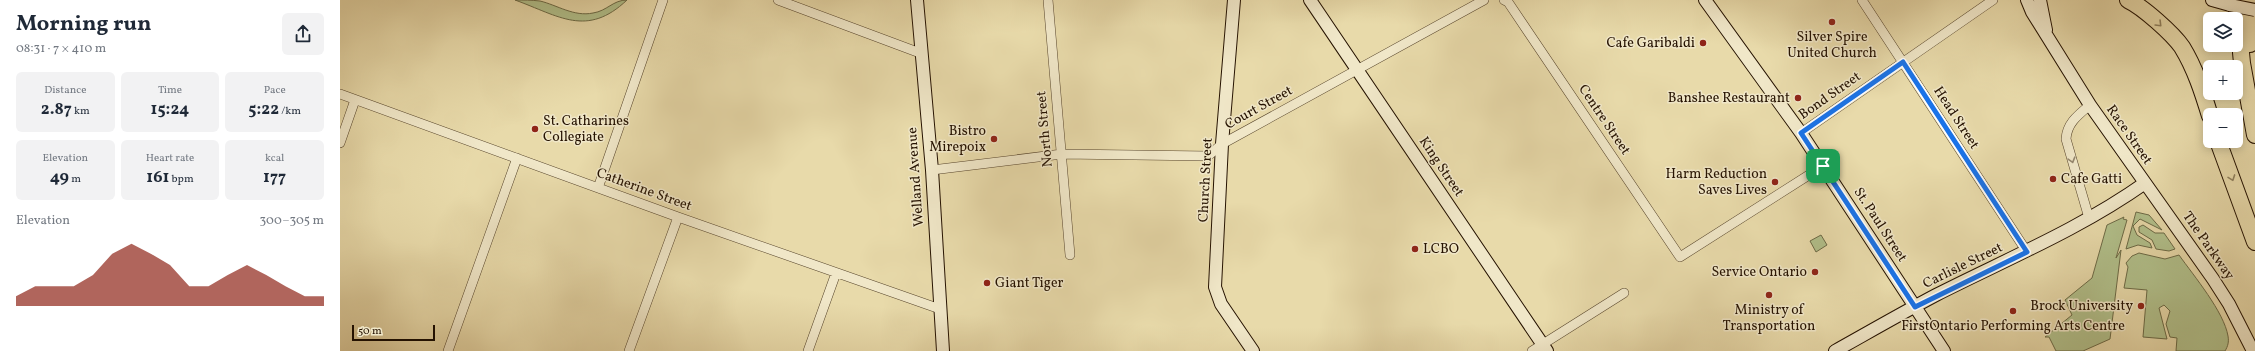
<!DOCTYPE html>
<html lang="en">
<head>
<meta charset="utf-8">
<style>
	body { margin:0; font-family:Vollkorn,serif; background:#f2f2f3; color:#1f2937; height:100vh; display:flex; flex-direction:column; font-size:15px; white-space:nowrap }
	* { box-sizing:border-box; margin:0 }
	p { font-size:13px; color:#747a83 }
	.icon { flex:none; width:22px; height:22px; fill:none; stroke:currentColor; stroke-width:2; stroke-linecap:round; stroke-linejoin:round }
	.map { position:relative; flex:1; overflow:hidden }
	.side { display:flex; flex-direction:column; background:#fff; width:340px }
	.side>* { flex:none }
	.tools { position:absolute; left:1863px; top:12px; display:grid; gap:8px }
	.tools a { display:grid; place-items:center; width:40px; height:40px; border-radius:6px; background:#fff; box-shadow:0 2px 10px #0003; font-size:20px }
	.scale { position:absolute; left:12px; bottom:10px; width:83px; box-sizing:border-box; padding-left:4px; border:2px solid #251201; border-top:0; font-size:11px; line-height:14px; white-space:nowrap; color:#251201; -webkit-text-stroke:3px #f0e7c8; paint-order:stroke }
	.pin { position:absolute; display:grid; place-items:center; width:34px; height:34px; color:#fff; margin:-17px; border-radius:8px; box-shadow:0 2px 6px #0006 }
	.round { display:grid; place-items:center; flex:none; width:42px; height:42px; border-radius:6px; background:#f2f2f3 }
	.overview { display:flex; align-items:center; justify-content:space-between; height:68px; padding:0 16px }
	h1 { font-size:22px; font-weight:700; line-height:30px }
	.metrics { display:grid; grid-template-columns:repeat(3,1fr); gap:6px; height:68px; padding:4px 16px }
	.metrics div { display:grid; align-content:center; border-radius:6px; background:#f2f2f3; text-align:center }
	.metrics b { font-size:17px; font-weight:700 }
	.metrics small { font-size:11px; font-weight:400 }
	.metrics p { font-size:11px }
	.chart { height:112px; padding:8px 16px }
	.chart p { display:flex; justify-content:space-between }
	.chart svg { width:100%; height:72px; margin-top:4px; fill:#8f2418; opacity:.7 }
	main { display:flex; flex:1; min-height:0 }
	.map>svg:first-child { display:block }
</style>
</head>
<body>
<main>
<section class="side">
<div class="overview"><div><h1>Morning run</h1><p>08:31 · 7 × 410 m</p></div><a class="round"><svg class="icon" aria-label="share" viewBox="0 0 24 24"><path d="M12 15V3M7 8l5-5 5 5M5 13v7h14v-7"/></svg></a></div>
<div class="metrics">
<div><p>Distance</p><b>2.87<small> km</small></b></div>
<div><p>Time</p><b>15:24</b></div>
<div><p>Pace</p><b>5:22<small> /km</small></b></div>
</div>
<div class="metrics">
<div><p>Elevation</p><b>49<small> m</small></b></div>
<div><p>Heart rate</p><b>161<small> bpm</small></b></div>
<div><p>kcal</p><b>177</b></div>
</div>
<div class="chart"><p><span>Elevation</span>300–305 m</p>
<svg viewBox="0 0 160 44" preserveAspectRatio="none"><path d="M0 44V38L10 32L20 32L30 32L40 25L50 12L60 6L70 12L80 19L90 32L100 32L110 25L120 19L130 25L140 32L150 38L160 38V44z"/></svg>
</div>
</section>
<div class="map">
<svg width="1915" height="351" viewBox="0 0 1915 351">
	<rect width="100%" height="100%" fill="#e8daaa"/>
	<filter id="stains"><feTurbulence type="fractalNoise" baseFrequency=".005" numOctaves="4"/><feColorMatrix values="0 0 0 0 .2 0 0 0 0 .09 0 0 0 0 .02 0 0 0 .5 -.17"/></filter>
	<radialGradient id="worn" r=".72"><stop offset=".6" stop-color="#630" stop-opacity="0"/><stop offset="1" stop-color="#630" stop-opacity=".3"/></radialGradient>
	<path fill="#b2c18c" stroke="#6c6a46" d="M 175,0 C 183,0 192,0 200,1 C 217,5 234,17 253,13 C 267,11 273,0 287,0 C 247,38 219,16 175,0 Z
		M 1796,212 L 1809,215 L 1822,230 L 1800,219 L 1793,226 L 1797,235 L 1810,243 L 1812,248 L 1798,245 L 1786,249 Z
		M 1784,217 L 1783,219 L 1787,220 L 1776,258 L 1781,250 L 1770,339 L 1743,351 L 1716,351 L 1709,337 L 1705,337 L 1732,315 L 1725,300 L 1752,278 L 1767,225 Z
		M 1803,225 L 1815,233 L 1824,233 L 1835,249 L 1829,251 L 1816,249 L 1812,240 L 1799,232 L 1799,227 Z
		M 1481,235 L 1487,245 L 1476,252 L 1470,241 Z
		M 1799,253 L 1825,259 L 1839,255 C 1854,276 1884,312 1888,336 C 1889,342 1888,346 1885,351 L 1836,351 L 1837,338 L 1830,337 L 1826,324 L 1830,311 L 1824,305 L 1819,308 L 1827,339 L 1803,337 L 1807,290 L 1784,288 L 1788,267 L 1786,263 L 1792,256 Z"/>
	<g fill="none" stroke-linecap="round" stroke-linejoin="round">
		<g stroke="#56442b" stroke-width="10">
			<path id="street" d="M 438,0 L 580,53
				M 708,0 L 730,255
				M 1164,0 L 1168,2 L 1340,257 L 1483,166
				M 1522,0 L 1687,252
				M 0,94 L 338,217 L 600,309
				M 1461,133 L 1653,0
				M 0,143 L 15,100
				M 592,170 L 722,154 L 868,156 L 882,144 L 1144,0
				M 258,188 L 323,0
				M 1749,218 L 1726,139 C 1727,123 1738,115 1750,105
				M 108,351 L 177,158
				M 289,351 L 338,217
				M 468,351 L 496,273
				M 1192,351 L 1284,293"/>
		</g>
		<g stroke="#251201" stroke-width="14">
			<path id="secondary" d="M 577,0 L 592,170 L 603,351
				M 894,0 L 882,144 L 875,287 L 881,304 L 913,351
				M 970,0 L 1207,351
				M 1365,0 L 1461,133 L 1604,351
				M 1687,0 L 1692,12 L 1750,105 L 1873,279 L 1889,304 L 1913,351
				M 1700,0 L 1706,30
				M 1872,0 L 1890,5
				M 1495,351 C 1529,332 1562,313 1596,295 C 1667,259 1740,229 1805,183"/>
		</g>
		<g stroke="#251201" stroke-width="18">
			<path id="highway" d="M 1788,0 C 1803,7 1833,34 1842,47 C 1855,68 1863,93 1870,116
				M 1896,0 L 1902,63 L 1915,135
				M 1910,44 L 1911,0
				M 1878,141 L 1915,242"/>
		</g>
		<use href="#street" stroke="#f0e7c8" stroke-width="9"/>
		<use href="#secondary" stroke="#f0e7c8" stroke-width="12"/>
		<use href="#highway" stroke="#e8daaa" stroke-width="16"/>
		<g stroke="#251201" stroke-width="14" stroke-linecap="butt">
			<path id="secondary-bridge" d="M 1890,5 L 1915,10"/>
		</g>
		<use href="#secondary-bridge" stroke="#f0e7c8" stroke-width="12"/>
	</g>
	<defs><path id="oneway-chevron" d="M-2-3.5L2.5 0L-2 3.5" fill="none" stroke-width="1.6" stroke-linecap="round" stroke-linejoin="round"/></defs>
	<g stroke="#90805e">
		<use href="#oneway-chevron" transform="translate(1819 24) rotate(45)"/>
		<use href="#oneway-chevron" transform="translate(1892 178) rotate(70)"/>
	</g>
	<use stroke="#95876e" href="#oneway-chevron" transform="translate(1732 160) rotate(74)"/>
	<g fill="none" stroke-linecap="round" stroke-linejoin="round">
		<g stroke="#fff" stroke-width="8">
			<path id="route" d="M 1563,62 L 1687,252 L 1575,307 L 1461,133 Z"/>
		</g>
		<use href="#route" stroke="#1a73e8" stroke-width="5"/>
	</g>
	<g fill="#8f2418" stroke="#f0e7c8" stroke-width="1.5">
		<circle cx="1492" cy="22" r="4"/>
		<circle cx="1363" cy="43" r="4"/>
		<circle cx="1458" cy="98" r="4"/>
		<circle cx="195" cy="129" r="4"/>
		<circle cx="654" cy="139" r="4"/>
		<circle cx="1713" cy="179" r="4"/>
		<circle cx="1435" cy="182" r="4"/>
		<circle cx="1075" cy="249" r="4"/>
		<circle cx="1475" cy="272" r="4"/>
		<circle cx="647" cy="283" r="4"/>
		<circle cx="1429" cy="295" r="4"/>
		<circle cx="1801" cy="306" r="4"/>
		<circle cx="1673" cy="311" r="4"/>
	</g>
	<g text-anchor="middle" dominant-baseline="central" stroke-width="3" stroke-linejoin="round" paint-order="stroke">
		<g font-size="14" fill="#251201" stroke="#f0e7c8" text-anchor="end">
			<text x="1492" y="37" text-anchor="middle">Silver Spire<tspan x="1492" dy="16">United Church</tspan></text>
			<text x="1355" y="43">Cafe Garibaldi</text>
			<text x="1450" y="98">Banshee Restaurant</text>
			<text x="203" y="121" text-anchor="start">St. Catharines<tspan x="203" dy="16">Collegiate</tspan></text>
			<text x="646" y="131">Bistro<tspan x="646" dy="16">Mirepoix</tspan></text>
			<text x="1427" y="174">Harm Reduction<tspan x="1427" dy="16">Saves Lives</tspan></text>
			<text x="1721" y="179" text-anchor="start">Cafe Gatti</text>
			<text x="1083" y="249" text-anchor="start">LCBO</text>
			<text x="1467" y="272">Service Ontario</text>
			<text x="655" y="283" text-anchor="start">Giant Tiger</text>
			<text x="1793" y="306">Brock University</text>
			<text x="1429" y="310" text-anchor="middle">Ministry of<tspan x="1429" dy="16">Transportation</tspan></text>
			<text x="1673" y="326" text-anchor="middle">FirstOntario Performing Arts Centre</text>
		</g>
		<g font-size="14" fill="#251201" stroke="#f0e7c8">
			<text transform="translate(1490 96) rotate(-35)">Bond Street</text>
			<text transform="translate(919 108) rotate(-29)">Court Street</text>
			<text transform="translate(1616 118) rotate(57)">Head Street</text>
			<text transform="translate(1264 120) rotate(56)">Centre Street</text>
			<text transform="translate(705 129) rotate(-95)">North Street</text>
			<text transform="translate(1789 135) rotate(55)">Race Street</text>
			<text transform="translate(1101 167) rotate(56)">King Street</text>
			<text transform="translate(576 177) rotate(-94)">Welland Avenue</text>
			<text transform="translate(866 180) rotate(-87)">Church Street</text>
			<text transform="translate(304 190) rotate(20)">Catherine Street</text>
			<text transform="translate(1540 225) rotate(57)">St. Paul Street</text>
			<text transform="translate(1868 246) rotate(55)">The Parkway</text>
			<text transform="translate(1623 266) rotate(-26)">Carlisle Street</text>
		</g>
	</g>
	<rect width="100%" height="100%" filter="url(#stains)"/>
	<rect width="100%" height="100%" fill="url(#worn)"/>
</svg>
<div class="tools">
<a><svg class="icon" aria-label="layers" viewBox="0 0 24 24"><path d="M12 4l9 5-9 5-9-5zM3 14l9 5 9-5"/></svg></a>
<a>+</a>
<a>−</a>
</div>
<div class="scale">50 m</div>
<div class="pin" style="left:1483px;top:166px;background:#1e9e55"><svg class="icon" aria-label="arrive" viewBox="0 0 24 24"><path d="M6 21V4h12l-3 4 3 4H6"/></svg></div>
</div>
</main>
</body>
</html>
